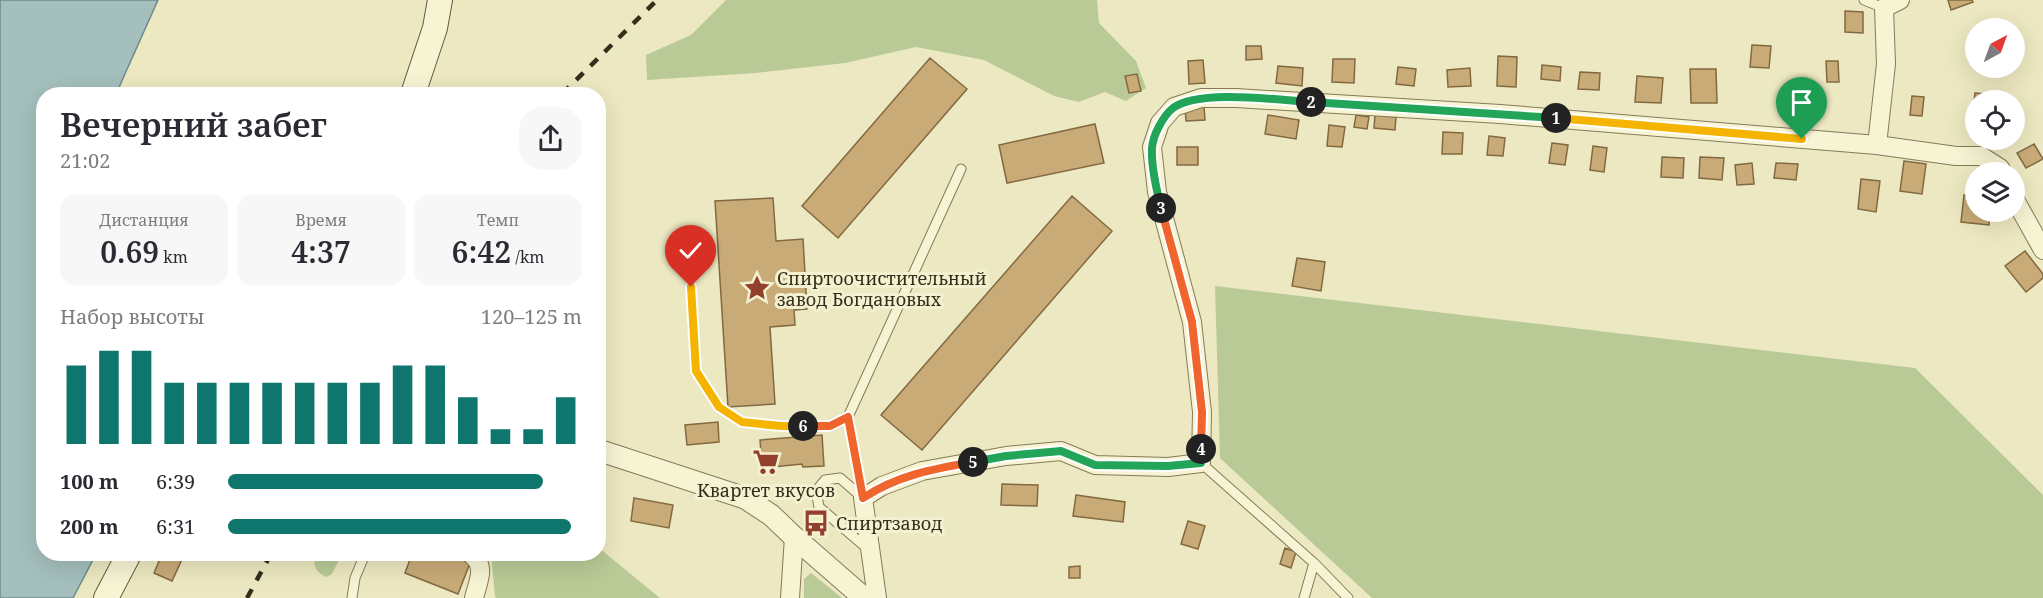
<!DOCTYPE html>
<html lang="ru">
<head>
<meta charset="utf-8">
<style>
	body { margin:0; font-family:"Noto Serif",serif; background:#f7f7f7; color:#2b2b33; height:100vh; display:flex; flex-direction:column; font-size:22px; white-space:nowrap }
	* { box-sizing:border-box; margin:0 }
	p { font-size:20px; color:#7c7c81 }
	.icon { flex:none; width:33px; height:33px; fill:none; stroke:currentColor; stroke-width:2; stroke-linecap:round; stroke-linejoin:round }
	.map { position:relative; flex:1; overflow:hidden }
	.sheet { position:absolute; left:36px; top:87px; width:570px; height:474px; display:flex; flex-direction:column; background:#fff; border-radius:24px; box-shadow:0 6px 24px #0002 }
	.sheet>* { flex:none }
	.needle { width:39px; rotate:41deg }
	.controls { position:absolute; left:1965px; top:18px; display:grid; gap:12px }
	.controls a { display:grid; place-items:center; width:60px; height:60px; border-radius:50%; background:#fff; box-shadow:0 6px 24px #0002; font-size:30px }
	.pin { position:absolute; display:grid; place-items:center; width:51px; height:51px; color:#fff; margin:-62px -26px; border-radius:50% 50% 50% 0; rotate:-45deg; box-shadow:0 0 6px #0007 }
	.pin .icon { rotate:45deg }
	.km { position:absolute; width:30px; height:30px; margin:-15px; border-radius:50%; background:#222; color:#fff; font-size:16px; line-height:30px; text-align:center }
	.round { display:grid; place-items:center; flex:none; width:63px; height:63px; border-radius:24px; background:#f7f7f7 }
	.headline { display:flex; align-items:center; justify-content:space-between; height:102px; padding:0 24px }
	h1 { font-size:33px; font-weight:600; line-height:45px }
	.figures { display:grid; grid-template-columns:repeat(3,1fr); gap:9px; height:102px; padding:6px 24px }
	.figures div { display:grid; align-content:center; border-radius:15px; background:#f7f7f7; text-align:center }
	.figures b { font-size:30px; font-weight:600 }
	.figures small { font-size:16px; font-weight:400 }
	.figures p { font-size:16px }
	.chart { height:168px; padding:12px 24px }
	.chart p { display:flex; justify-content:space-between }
	.chart svg { width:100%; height:108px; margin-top:6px; stroke:#0f766e; stroke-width:6 }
	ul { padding:0 24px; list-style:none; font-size:20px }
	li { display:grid; grid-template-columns:96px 72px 1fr; align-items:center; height:45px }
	li i { height:15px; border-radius:8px; background:#0f766e }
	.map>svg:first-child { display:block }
</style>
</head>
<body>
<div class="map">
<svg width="2043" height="598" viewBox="0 0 2043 598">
	<rect width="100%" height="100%" fill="#ece8c1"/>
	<path fill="#b9ca96" d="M 726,0 L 1097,0 L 1099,23 L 1136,61 L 1146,88 L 1126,101 L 1105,92 L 1079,102 L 1054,96 L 984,60 L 916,47 L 845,63 L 756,73 L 647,80 L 646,55 L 691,35 Z
		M 1215,286 L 1915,368 L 2043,495 L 2043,598 L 1372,598 L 1220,458 Z
		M 599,548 L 660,598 L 496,598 L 495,596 L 491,554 L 598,554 Z
		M 313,554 L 342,554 L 332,574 L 326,577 C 315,572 314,565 313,554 Z
		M 811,573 L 842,598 L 804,598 L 804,579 Z"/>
	<path fill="#a4bfbc" stroke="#6b8c8b" stroke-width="1.5" d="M 0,0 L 158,0 L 116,94 L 44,94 L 44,554 L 96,554 L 73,598 L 0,598 Z"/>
	<path fill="#c9ab78" stroke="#836940" stroke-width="1.5" d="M 1948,0 L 1972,0 L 1973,2 L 1951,10 Z
		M 1845,11 L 1863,12 L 1863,33 L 1845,32 Z
		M 1752,45 L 1771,46 L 1769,68 L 1750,67 Z
		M 1246,46 L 1261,46 L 1262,59 L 1246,60 Z
		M 1498,56 L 1517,57 L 1516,87 L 1497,86 Z
		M 930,58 L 967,89 L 838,238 L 802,206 Z
		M 1333,59 L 1355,59 L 1354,83 L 1332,82 Z
		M 1203,60 L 1205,83 L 1189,84 L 1188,61 Z
		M 1826,61 L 1838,61 L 1839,82 L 1827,82 Z
		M 1542,65 L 1561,67 L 1560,81 L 1541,79 Z
		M 1278,66 L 1303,68 L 1302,86 L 1276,83 Z
		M 1398,67 L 1416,69 L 1414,86 L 1396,84 Z
		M 1470,68 L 1471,86 L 1448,87 L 1447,70 Z
		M 1690,69 L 1716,69 L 1717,103 L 1691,103 Z
		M 1580,72 L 1600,73 L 1599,90 L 1578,89 Z
		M 1137,74 L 1141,91 L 1129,93 L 1125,76 Z
		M 1637,76 L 1663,78 L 1661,103 L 1635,102 Z
		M 1975,93 L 1996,95 L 1995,100 L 1976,100 L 1976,118 L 1972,117 Z
		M 1912,96 L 1924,97 L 1922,116 L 1910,115 Z
		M 1204,107 L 1205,120 L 1186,121 L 1185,108 Z
		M 1268,115 L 1299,120 L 1296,139 L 1265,134 Z
		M 1356,115 L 1369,117 L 1367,129 L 1354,127 Z
		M 1375,115 L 1396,117 L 1395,130 L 1374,128 Z
		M 1095,124 L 1104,163 L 1007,183 L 999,145 Z
		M 1329,125 L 1345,127 L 1342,147 L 1327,146 Z
		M 1443,132 L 1463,133 L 1462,154 L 1442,154 Z
		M 1489,136 L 1505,138 L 1503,156 L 1487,155 Z
		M 1552,143 L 1568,145 L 1565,165 L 1549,163 Z
		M 2034,144 L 2043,159 L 2026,168 L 2017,153 Z
		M 1593,146 L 1607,148 L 1604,172 L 1590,170 Z
		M 1177,147 L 1198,147 L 1198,165 L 1177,165 Z
		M 1662,157 L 1684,158 L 1683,178 L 1661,177 Z
		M 1700,157 L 1724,158 L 1722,180 L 1699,178 Z
		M 1904,161 L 1926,164 L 1922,194 L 1900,191 Z
		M 1752,163 L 1754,184 L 1737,185 L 1735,165 Z
		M 1776,163 L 1798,164 L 1796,180 L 1774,178 Z
		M 1861,179 L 1880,181 L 1876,212 L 1858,209 Z
		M 1964,195 L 1976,196 L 1976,212 L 1990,212 L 1989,225 L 1961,222 Z
		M 1072,196 L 1112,231 L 922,450 L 881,415 Z
		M 773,198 L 776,241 L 803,239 L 807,309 L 794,310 L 795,325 L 770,327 L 775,404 L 728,407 L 715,201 Z
		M 2025,251 L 2043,274 L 2043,278 L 2026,292 L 2005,266 Z
		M 1297,258 L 1325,262 L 1321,291 L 1292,286 Z
		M 718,422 L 719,442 L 687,445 L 685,425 Z
		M 822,435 L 824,466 L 803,467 L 802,464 L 762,468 L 760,440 Z
		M 1002,484 L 1038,485 L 1037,506 L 1001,505 Z
		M 1076,495 L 1125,502 L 1123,522 L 1073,516 Z
		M 634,498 L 673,505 L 669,528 L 631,521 Z
		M 1188,521 L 1205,526 L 1198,549 L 1181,544 Z
		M 1285,548 L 1296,552 L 1291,568 L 1280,564 Z
		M 162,554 L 180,554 L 184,555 L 172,581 L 154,573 Z
		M 412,554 L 447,554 L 470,563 L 458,594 L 405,573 Z
		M 1080,566 L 1080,578 L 1069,578 L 1069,567 Z"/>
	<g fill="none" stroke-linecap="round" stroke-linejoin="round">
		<g stroke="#857a59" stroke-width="11">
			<path id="service" d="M 1864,0 L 1884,8
				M 691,287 L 696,371 L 719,407 L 742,422 L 780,426 L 830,426 L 848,417 L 961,169
				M 848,417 L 863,498
				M 1201,463 L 1314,563 L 1348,598
				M 863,498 L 840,478 L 825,480 L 816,491 L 819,507 L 868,549
				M 352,598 L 355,578 L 365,554
				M 1304,598 L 1314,563"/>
		</g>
		<g stroke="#857a59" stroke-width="20">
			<path id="minor" d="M 1877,145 L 1886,64 L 1884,8 L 1900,0
				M 2014,198 L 2043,250
				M 471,554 C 487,566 478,581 474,598
				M 790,598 L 794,537
				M 877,598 L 863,498 L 882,486 L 922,471 L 1006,456 L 1061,451 L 1095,465 L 1168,467 L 1201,463 L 1202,412 L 1192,322 L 1157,192 L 1152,147 L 1160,123 L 1174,107 L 1201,98 L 1236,98 L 1500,114 L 1877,145 L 1956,156 L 1981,156 L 2000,168 L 2002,172"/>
		</g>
		<g stroke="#857a59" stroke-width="23">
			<path id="tertiary" d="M 598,450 L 745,498 L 771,515 L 794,537 L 864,598"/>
		</g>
		<g stroke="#675a3d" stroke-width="26">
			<path id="secondary" d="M 413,94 L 435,28 L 440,0
				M 106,598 L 129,554"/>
		</g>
		<use href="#service" stroke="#f7f4d4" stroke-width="9"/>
		<use href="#minor" stroke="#f7f4d4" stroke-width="18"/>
		<use href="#tertiary" stroke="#f7f4d4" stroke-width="21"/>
		<use href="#secondary" stroke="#f7f4d4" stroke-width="24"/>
		<path stroke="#352e1d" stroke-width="4.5" stroke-dasharray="10 10" stroke-linecap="butt" d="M 562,94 L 657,0
			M 247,598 L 271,554"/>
	</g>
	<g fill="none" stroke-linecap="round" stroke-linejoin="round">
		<g stroke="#fff" stroke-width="12">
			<path id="split-1" d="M 1556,118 L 1802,139"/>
		</g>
		<g stroke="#fff" stroke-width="12">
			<path id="split-2" d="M 1311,102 L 1556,118"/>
		</g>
		<g stroke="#fff" stroke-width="12">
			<path id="split-3" d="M 1161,208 C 1157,192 1151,164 1152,148 C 1153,135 1163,116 1173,108 C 1199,89 1278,100 1311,102"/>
		</g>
		<g stroke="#fff" stroke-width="12">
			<path id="split-4" d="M 1161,208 L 1192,322 L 1202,412 L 1201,449"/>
		</g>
		<g stroke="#fff" stroke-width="12">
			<path id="split-5" d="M 973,462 L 1006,456 L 1061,451 L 1095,465 L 1168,466 L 1201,463 L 1201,449"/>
		</g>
		<g stroke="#fff" stroke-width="12">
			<path id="split-6" d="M 803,426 L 830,426 L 848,417 L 863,498 C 898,475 933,469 973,462"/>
		</g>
		<g stroke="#fff" stroke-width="12">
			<path id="split-7" d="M 691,287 L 696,371 L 719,407 L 742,422 L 780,426 L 803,426"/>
		</g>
		<use href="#split-1" stroke="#f5b400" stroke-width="8"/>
		<use href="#split-2" stroke="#22a559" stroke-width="8"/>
		<use href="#split-3" stroke="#22a559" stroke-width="8"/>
		<use href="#split-4" stroke="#f0652b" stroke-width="8"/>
		<use href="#split-5" stroke="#22a559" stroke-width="8"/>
		<use href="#split-6" stroke="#f0652b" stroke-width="8"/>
		<use href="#split-7" stroke="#f5b400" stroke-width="8"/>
	</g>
	<defs>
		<g id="sight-bare" transform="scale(2.07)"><path d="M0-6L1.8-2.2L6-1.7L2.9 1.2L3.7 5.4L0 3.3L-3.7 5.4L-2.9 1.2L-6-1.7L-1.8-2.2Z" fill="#92402b" stroke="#f4f1d1" stroke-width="2.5" paint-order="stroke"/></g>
		<g id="supermarket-bare" transform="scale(2.07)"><path d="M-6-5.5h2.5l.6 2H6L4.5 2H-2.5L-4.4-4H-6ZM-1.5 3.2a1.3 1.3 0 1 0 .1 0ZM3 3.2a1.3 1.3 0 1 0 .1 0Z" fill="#92402b" stroke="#f4f1d1" stroke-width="2.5" paint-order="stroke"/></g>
		<g id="bus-bare" transform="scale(2.07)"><path d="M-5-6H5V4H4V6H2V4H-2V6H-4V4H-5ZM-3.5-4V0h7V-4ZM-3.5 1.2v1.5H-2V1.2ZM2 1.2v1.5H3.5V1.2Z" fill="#92402b" stroke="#f4f1d1" stroke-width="2.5" paint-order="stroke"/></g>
	</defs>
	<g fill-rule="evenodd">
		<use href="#sight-bare" x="757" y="288"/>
		<use href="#supermarket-bare" x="766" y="462"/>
		<use href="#bus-bare" x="816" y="523"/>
	</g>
	<g text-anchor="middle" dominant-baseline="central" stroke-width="6" stroke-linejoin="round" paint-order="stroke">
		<g font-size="18" fill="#352e1d" stroke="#f4f1d1" text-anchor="start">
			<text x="777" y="278">Спиртоочистительный<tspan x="777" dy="21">завод Богдановых</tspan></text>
			<text x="766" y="490" text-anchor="middle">Квартет вкусов</text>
			<text x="836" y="523">Спиртзавод</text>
		</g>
	</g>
</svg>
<div class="controls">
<a><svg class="needle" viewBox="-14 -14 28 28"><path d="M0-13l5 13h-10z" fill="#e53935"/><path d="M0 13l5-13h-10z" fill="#7c7c81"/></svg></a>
<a><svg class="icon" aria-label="locate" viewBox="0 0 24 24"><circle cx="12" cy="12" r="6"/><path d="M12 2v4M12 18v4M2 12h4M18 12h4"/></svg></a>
<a><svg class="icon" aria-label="layers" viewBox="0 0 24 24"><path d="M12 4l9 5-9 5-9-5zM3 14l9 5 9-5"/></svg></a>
</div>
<div class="pin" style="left:1802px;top:139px;background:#1e9e55"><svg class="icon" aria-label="arrive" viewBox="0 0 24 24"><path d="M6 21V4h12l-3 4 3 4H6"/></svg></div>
<div class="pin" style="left:691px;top:287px;background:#d93025"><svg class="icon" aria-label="check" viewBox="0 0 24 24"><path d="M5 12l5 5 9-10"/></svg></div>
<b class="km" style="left:1556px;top:118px">1</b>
<b class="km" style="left:1311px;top:102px">2</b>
<b class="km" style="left:1161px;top:208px">3</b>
<b class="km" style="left:1201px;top:449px">4</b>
<b class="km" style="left:973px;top:462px">5</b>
<b class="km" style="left:803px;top:426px">6</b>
<section class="sheet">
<div class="headline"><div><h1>Вечерний забег</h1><p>21:02</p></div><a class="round"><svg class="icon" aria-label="share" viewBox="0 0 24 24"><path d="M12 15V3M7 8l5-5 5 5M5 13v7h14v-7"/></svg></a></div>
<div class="figures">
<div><p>Дистанция</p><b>0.69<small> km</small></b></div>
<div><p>Время</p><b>4:37</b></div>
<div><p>Темп</p><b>6:42<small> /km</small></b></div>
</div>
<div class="chart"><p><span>Набор высоты</span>120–125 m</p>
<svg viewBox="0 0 160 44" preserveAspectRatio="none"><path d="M5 44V12M15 44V6M25 44V6M35 44V19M45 44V19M55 44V19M65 44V19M75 44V19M85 44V19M95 44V19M105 44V12M115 44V12M125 44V25M135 44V38M145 44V38M155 44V25"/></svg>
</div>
<ul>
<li><b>100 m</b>6:39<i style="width:89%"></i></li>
<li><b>200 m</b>6:31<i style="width:97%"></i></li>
</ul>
</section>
</div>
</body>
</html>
